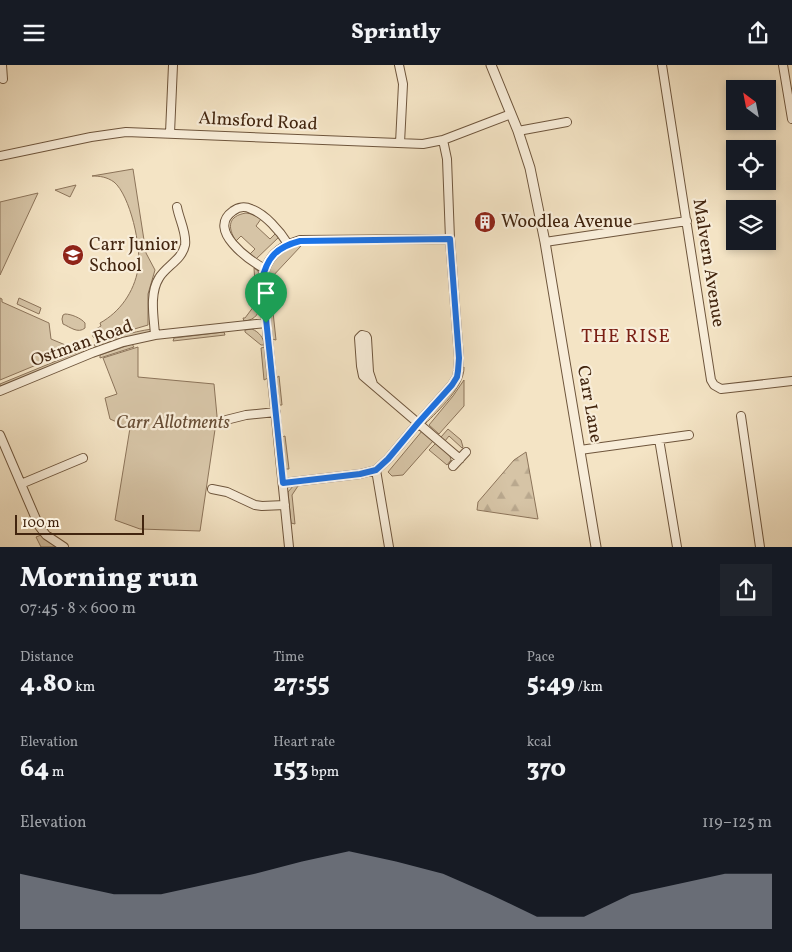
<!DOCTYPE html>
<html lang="en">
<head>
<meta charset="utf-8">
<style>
	body { margin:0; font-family:Vollkorn,serif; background:#20242c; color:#f1f3f6; height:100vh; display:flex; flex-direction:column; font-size:19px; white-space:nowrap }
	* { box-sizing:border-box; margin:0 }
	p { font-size:16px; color:#9ea1a6 }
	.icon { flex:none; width:28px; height:28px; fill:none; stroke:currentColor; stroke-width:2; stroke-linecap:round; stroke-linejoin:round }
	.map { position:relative; height:482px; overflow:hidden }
	.sheet { display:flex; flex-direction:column; background:#171b24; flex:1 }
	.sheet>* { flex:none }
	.needle { width:32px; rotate:328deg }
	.tools { position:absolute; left:726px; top:15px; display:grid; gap:10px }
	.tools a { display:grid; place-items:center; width:50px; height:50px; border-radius:0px; background:#171b24; box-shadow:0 2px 8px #0003; font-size:25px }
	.scale { position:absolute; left:15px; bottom:12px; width:129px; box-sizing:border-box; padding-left:5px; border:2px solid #42250f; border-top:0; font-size:14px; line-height:18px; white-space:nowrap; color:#42250f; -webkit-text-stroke:4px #f8edd9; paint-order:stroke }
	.pin { position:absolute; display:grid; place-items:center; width:42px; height:42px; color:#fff; margin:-51px -21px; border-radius:50% 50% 50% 0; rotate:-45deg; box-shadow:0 0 5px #0007 }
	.pin .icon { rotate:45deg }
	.round { display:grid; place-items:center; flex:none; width:52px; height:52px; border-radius:0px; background:#20242c }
	.headline { display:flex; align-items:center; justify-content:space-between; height:85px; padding:0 20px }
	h1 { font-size:28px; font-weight:800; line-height:38px }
	.stats { display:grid; grid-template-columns:repeat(3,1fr); gap:8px; height:85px; padding:5px 20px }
	.stats div { display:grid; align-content:center }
	.stats b { font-size:25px; font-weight:800 }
	.stats small { font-size:14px; font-weight:400 }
	.stats p { font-size:14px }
	.chart { height:140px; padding:10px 20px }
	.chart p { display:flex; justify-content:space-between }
	.chart svg { width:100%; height:90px; margin-top:5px; fill:#8c9099; opacity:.7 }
	header { display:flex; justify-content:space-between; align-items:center; height:65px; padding:0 20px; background:#171b24; font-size:22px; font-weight:800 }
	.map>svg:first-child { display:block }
</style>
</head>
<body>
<header><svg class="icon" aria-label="menu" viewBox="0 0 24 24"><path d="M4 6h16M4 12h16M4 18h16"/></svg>Sprintly<svg class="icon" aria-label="share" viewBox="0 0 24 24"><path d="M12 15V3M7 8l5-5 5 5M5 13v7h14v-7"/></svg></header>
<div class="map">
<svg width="792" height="482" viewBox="0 0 792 482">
	<defs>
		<pattern id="forest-firs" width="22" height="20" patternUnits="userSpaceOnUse" patternTransform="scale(1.25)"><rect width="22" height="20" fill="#d6c4a6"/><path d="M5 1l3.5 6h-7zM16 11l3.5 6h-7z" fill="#b9a88e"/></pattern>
	</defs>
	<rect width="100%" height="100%" fill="#f4e4c5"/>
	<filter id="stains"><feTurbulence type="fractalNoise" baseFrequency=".004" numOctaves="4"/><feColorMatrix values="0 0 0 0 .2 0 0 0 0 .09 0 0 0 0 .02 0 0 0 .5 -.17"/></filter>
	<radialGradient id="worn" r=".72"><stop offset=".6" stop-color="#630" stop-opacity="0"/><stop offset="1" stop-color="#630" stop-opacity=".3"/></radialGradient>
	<path fill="#d6c4a6" stroke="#8c745a" d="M 133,104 L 146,188 L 155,205 L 148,229 L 148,260 L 97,275 L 93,272 L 93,266 L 101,261 L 100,258 C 120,247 134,227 138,204 C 142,183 130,130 114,117 C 107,112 100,111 92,111 Z
		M 76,120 L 70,132 L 55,125 Z
		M 38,128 L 0,210 L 0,137 Z
		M 246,148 L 252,149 L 261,154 L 256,161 L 270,174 L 276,168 L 279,172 L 255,195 L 250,189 L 255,184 L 241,171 L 236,176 C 227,162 228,151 246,148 Z
		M 293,181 L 301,181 L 271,213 L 268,211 C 269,195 279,188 293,181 Z
		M 254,203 L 258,206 L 259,209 L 260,234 L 256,234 Z
		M 0,233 L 2,234 L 2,237 L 49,258 L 51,274 L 75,284 L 0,315 Z
		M 19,233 L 41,243 L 39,249 L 17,239 Z
		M 260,236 C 260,248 256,255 244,256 L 243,253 L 245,253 L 257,237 Z
		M 273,247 L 276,275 L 272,274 L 269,249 Z
		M 65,249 C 71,249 81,253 85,258 L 85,263 C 78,269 70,262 63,259 L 62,254 L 63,250 Z
		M 152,264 L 148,268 L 119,274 L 97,282 L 93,280 C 112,273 131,267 152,264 Z
		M 252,264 C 259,267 264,273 264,280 L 261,280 L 245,267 L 245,265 Z
		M 224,267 L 225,270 L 173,276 L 174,273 Z
		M 132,279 L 134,282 L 100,293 L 100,290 Z
		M 138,282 L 138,312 L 214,319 L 217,351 L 200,466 L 140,464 L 115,455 L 130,363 L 110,354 L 105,333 L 117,329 L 103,293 Z
		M 265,282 L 268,313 L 264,315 L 261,283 Z
		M 83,285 L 84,288 L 0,322 L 0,319 Z
		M 464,302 C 465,321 438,346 425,359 L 427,355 C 440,339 458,324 462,303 Z
		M 279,311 L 282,340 L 279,340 L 276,313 Z
		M 464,315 L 464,341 L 439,369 L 429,360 L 453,331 Z
		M 448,364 L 461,375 L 463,382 L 462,383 L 449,371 L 445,376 L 441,372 Z
		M 422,366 L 433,376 L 403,410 L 392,411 L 388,407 Z
		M 285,371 L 289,404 L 285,404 L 282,372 Z
		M 436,378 L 450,391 L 451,395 L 447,400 L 429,385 Z
		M 298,418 L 298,421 L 292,430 L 295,459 L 291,458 L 288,427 L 294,420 Z
		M 41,470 L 57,482 L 41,482 L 36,472 Z"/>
	<path fill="url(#forest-firs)" stroke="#8c745a" d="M 526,387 L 538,454 L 477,445 L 478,437 L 514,395 Z"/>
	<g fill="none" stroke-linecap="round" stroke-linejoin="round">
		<g stroke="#6e553c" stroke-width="10">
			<path id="minor" d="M 2,0 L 3,14
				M 399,0 L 403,19 L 400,78
				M 662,0 L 711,315 L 714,320 L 721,324 L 792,316
				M 783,0 L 792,54
				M 518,66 L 567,57
				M 170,68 L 173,0
				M 0,91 L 91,72 L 126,67 L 423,79 L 443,75 L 511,49
				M 545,177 L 687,156
				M 265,204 C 249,195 206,165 233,146 C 238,142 245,141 251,144 C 265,149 280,166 288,179
				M 155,270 C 154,253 149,229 159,213 C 166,201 182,195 185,180 C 187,168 179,154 177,142
				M 373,319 L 369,307 L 367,273 L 366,271 L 362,270 L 359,273 L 361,301 L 363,311 L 460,394
				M 0,326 L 92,288 L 123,277 L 155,270 L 266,258
				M 741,351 L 760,482
				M 226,355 L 246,350 L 276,347
				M 0,370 L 39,461 L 46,470 L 64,482
				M 659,374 L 677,482
				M 580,385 L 689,370
				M 453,401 L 466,387
				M 376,405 L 389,482
				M 283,418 L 360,409 L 376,405 L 388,394 L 418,358 L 452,320 L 457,312 L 458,306 L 459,293 L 450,174 L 447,94 L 443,75
				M 21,419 L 83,393
				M 212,424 L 227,427 L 255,440 L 262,441 L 285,440
				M 289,482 L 262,215 C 267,192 277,182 300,175 L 450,174"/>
		</g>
		<g stroke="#6e553c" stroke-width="11">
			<path id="tertiary" d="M 491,0 L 518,66 L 530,103 L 545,177 L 596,482"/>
		</g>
		<use href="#minor" stroke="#f8edd9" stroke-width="8"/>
		<use href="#tertiary" stroke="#f8edd9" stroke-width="9"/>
	</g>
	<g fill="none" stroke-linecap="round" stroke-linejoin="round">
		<g stroke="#fff" stroke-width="10">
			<path id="route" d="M 450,174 L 459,293 L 458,306 L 457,312 L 452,320 L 418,358 L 388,394 L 376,405 L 360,409 L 283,418 L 262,215 C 267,192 277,182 300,176 Z"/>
		</g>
		<use href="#route" stroke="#1a73e8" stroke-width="6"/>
	</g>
	<defs>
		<g id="building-disc" transform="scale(1.125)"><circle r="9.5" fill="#8f2418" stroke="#f8edd9"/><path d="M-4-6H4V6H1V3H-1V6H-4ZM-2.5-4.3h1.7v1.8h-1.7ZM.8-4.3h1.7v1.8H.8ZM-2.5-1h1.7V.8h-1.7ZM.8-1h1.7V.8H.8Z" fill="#fff"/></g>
		<g id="school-disc" transform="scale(1.125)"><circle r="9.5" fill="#8f2418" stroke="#f8edd9"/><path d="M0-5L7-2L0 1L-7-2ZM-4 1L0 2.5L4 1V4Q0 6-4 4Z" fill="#fff"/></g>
	</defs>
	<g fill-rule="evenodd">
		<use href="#building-disc" x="485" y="157"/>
		<use href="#school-disc" x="73" y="190"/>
	</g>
	<g text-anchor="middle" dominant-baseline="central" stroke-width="4.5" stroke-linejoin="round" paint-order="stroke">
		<g font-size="18" fill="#42250f" stroke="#f8edd9">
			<text transform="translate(258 57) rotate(3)">Almsford Road</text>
			<text transform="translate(708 198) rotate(81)">Malvern Avenue</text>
			<text transform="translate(82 279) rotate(-20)">Ostman Road</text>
			<text transform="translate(589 339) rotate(80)">Carr Lane</text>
		</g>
		<g font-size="18" fill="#42250f" stroke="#f8edd9" text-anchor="start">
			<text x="501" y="157">Woodlea Avenue</text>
			<text x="89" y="180">Carr Junior<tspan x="89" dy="21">School</tspan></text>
		</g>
		<g font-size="18" font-style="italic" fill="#674d35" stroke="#f8edd9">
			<text x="173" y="358">Carr Allotments</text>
		</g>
		<g font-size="19" letter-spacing="1" fill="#7a1f14" stroke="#f8edd9">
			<text x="626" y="272">THE RISE</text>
		</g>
	</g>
	<rect width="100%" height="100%" filter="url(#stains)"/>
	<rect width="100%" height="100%" fill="url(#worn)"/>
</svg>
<div class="tools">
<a><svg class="needle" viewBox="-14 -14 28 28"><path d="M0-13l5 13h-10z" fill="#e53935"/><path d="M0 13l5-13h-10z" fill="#9ea1a6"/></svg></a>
<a><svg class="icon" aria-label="locate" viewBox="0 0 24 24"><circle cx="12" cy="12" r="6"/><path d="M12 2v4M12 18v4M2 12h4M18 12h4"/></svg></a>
<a><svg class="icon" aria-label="layers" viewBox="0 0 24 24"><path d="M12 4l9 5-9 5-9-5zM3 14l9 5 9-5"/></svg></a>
</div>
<div class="scale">100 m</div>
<div class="pin" style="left:266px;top:258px;background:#1e9e55"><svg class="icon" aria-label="arrive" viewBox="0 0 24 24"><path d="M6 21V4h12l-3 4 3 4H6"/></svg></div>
</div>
<section class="sheet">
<div class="headline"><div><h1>Morning run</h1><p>07:45 · 8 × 600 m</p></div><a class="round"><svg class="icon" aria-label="share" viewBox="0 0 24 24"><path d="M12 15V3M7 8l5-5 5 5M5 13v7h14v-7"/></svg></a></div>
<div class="stats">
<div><p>Distance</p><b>4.80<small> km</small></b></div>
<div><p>Time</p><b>27:55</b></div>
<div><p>Pace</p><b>5:49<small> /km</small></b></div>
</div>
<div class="stats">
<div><p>Elevation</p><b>64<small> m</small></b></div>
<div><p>Heart rate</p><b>153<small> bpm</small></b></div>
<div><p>kcal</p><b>370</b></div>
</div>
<div class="chart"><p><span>Elevation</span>119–125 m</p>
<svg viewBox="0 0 160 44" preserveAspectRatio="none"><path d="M0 44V17L10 22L20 27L30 27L40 22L50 17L60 11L70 6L80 11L90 17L100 27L110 38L120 38L130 27L140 22L150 17L160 17V44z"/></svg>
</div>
</section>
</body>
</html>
